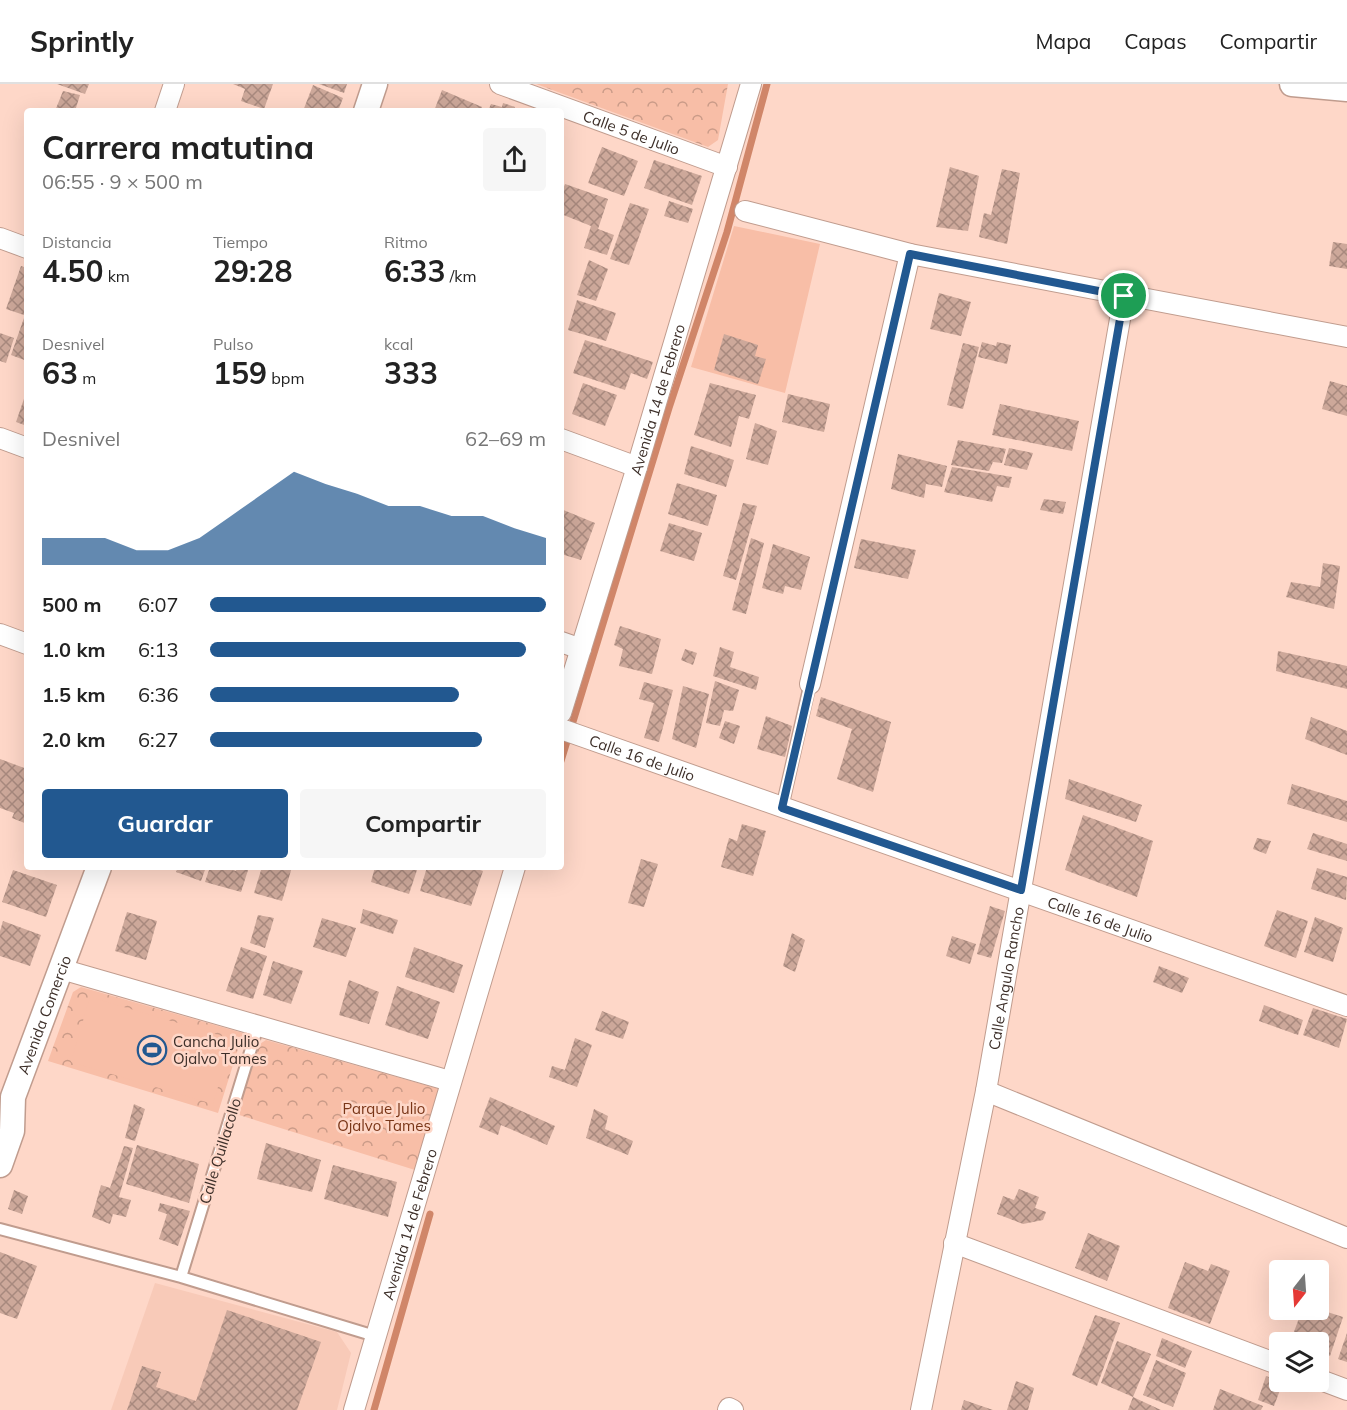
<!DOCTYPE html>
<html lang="es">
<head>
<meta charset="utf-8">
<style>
	body { margin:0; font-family:Mulish,sans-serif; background:#f6f6f6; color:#222; height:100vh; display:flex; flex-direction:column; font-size:22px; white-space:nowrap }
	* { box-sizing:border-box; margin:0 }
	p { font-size:20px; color:#767676 }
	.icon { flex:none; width:33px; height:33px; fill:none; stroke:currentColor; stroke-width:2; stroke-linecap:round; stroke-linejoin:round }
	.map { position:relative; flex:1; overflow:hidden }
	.details { position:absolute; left:24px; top:24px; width:540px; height:762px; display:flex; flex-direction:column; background:#fff; border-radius:6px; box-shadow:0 6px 24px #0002 }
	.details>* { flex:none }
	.needle { width:39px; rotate:197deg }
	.buttons { position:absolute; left:1269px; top:1176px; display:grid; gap:12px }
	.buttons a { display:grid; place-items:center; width:60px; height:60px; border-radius:6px; background:#fff; box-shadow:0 6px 24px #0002; font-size:30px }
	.pin { position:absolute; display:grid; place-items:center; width:51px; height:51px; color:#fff; margin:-26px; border:3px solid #fff; border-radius:50%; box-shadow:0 2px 6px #0007 }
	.round { display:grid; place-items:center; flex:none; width:63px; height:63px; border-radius:6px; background:#f6f6f6 }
	.overview { display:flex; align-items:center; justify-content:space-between; height:102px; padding:0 18px }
	h1 { font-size:33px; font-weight:700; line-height:45px }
	.metrics { display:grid; grid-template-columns:repeat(3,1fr); gap:9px; height:102px; padding:6px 18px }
	.metrics div { display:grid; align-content:center }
	.metrics b { font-size:30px; font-weight:700 }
	.metrics small { font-size:16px; font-weight:400 }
	.metrics p { font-size:16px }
	.chart { height:168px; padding:12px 18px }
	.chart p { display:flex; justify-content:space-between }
	.chart svg { width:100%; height:108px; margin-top:6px; fill:#225890; opacity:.7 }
	.action { display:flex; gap:12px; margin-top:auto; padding:12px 18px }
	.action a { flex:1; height:69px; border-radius:6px; background:#225890; color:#fff; font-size:24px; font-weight:700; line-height:69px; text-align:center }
	.action a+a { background:#f6f6f6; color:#222 }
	ul { padding:0 18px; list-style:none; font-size:20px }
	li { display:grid; grid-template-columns:96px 72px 1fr; align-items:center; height:45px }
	li i { height:15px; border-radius:8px; background:#225890 }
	header { display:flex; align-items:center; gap:36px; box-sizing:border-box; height:84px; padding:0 30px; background:#fff; border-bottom:2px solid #e0e0e0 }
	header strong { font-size:28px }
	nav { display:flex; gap:33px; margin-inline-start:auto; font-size:21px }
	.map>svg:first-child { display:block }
</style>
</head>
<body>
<header>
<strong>Sprintly</strong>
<nav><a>Mapa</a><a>Capas</a><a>Compartir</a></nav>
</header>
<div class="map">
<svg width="1347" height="1326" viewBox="0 0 1347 1326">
	<defs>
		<pattern id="park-crowns" width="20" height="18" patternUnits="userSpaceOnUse" patternTransform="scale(1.5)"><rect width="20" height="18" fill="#f8bea7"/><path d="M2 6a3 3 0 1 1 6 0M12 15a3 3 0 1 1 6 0" fill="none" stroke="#ca9b88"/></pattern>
		<pattern id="building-cross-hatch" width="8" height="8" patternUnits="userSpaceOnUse" patternTransform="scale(1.5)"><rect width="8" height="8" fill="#cda89a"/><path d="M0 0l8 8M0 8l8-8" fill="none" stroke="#a8897e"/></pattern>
	</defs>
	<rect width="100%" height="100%" fill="#fed7c8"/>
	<path fill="#f8cab8" d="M 155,1199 L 337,1248 L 351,1269 L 337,1326 L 111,1326 Z"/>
	<path fill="url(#park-crowns)" d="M 536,0 L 728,0 L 718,56 L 708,63 Z
		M 81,903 L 243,949 L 218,1029 L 48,977 L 73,908 Z
		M 266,956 L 439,1005 L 415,1086 L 236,1030 L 255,963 Z"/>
	<path fill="#f8bea7" d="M 734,142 L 820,160 L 785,309 L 691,283 Z
		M 90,913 L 232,955 L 213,1020 L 71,978 Z"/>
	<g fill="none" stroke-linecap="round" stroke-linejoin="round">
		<path stroke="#d08669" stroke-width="7" d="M 561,677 L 669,324 L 727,148 L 767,0
			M 374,1326 L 430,1130"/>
	</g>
	<path fill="url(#building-cross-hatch)" d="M 57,0 L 89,0 L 85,10 Z
		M 233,0 L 273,0 L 264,25 L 241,17 L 245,5 Z
		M 319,0 L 347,0 L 344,9 Z
		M 313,1 L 343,14 L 338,27 L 303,27 Z
		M 442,6 L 482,23 L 480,27 L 434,27 Z
		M 63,7 L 80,11 L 75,27 L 55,27 Z
		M 503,19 L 515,23 L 513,27 L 488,27 L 491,20 L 502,23 Z
		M 602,63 L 638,77 L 624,112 L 588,99 Z
		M 654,76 L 702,92 L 692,121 L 644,104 Z
		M 950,83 L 979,92 L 968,147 L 936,143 Z
		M 1002,85 L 1020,89 L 1007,160 L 979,153 L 984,129 L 991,131 Z
		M 565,100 L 608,115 L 598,145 L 614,151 L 607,171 L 584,164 L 591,142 L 561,130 L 561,110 Z
		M 669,117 L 693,125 L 688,139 L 664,132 Z
		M 630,119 L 649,125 L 629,181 L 610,175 Z
		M 1333,158 L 1347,160 L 1347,185 L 1329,182 Z
		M 589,176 L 608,185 L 596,217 L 577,211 Z
		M 21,182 L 27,184 L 27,232 L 6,225 Z
		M 939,209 L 971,218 L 961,252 L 930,245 Z
		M 577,216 L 616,229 L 606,257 L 568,246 Z
		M 24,234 L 27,236 L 27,277 L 11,271 Z
		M 0,249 L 14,254 L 6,279 L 0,277 Z
		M 724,250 L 758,261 L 755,272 L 766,275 L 758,300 L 714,286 Z
		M 585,256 L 653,278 L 647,295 L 631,289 L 625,306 L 573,289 Z
		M 982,258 L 996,262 L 997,258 L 1011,261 L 1007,280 L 978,273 Z
		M 963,259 L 979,263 L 963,325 L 947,321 Z
		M 1330,297 L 1347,302 L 1347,332 L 1322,325 Z
		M 583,299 L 617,311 L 605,342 L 572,330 Z
		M 710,299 L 756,311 L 749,335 L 739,332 L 731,363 L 694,351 Z
		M 27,306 L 27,342 L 16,338 Z
		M 788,310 L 830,320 L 824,348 L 782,338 Z
		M 1000,320 L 1079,337 L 1072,367 L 992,351 Z
		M 755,339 L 777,347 L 768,381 L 746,375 Z
		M 958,356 L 1006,365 L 1002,379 L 993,378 L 989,387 L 951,381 Z
		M 691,362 L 734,376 L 726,403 L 684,390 Z
		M 1009,364 L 1033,369 L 1027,386 L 1004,381 Z
		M 898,370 L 947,382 L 942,403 L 926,400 L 924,414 L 891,405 Z
		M 952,383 L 1012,393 L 1009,404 L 997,402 L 992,418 L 944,408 Z
		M 677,399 L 717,411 L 708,442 L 668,430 Z
		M 1044,415 L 1066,418 L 1063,430 L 1040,426 Z
		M 743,419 L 757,422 L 736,496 L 723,492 Z
		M 561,425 L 595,439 L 581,476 L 561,470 Z
		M 669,439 L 702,449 L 694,477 L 660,467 Z
		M 751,454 L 764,459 L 746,530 L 732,526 Z
		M 861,455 L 916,466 L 908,495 L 854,484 Z
		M 773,460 L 810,473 L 801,506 L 785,502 L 783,510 L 762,504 Z
		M 1323,479 L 1340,482 L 1334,525 L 1286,513 L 1291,498 L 1320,503 Z
		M 620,542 L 661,555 L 652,590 L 619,582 L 623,565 L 614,561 Z
		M 720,563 L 734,568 L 730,583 L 759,593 L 756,606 L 713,592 Z
		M 685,565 L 697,569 L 693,581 L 681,576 Z
		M 1278,567 L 1347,582 L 1347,605 L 1276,587 Z
		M 715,597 L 739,606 L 733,627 L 724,626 L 720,642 L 706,639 Z
		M 644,598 L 673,606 L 659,658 L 644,654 L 654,619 L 639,615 Z
		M 683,602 L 709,610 L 696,664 L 672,655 Z
		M 821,613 L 891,638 L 873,708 L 837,695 L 852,645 L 816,632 Z
		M 766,632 L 792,642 L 785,673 L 757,665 Z
		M 1311,633 L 1347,647 L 1347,671 L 1305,655 Z
		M 725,637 L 740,642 L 734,660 L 719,654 Z
		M 0,675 L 27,685 L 24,702 L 27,703 L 27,740 L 12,734 L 14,729 L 0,724 Z
		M 1069,695 L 1142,721 L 1136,738 L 1065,715 Z
		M 1292,700 L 1347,717 L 1347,738 L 1287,720 Z
		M 1083,731 L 1153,757 L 1137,813 L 1065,786 Z
		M 742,740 L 766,747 L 753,792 L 721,783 L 729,754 L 737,757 Z
		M 1313,749 L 1347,760 L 1347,777 L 1307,765 Z
		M 1257,754 L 1271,757 L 1266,770 L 1253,765 Z
		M 641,775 L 658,780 L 644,823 L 628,819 Z
		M 178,783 L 206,783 L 201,797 L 176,788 Z
		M 210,783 L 222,783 L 236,787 L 237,783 L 249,783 L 241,808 L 205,798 Z
		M 262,783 L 292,783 L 282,817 L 254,809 Z
		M 375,783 L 418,783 L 409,810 L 371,798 Z
		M 427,783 L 471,783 L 483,787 L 471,822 L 420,807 Z
		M 1317,784 L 1347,793 L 1346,816 L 1311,805 Z
		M 13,786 L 57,801 L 46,833 L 2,818 Z
		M 990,822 L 1005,827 L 991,874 L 977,870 Z
		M 363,825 L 398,836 L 393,850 L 360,839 Z
		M 1277,826 L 1308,837 L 1296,874 L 1264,862 Z
		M 127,828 L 157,837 L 146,876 L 115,867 Z
		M 258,831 L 274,834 L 265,864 L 250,859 Z
		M 1315,833 L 1343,844 L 1333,878 L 1304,868 Z
		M 322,834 L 356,844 L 346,873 L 313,863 Z
		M 3,837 L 41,851 L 30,882 L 0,872 L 0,847 Z
		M 792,849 L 805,856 L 795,888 L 783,882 Z
		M 952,852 L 976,860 L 970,880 L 946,872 Z
		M 241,863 L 267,872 L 253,915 L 226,907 Z
		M 414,863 L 463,881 L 454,909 L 405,893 Z
		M 273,877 L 303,887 L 291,920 L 263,911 Z
		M 1159,882 L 1189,894 L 1182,909 L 1153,898 Z
		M 349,896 L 379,908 L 369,940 L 339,931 Z
		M 397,902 L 440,918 L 428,955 L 385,941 Z
		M 1264,921 L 1303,936 L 1298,951 L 1259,937 Z
		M 1313,924 L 1347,935 L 1339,964 L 1303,951 Z
		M 602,927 L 629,938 L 623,955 L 595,946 Z
		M 575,954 L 592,961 L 577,1003 L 549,993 L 552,982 L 565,986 Z
		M 490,1013 L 555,1042 L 547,1061 L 501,1041 L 498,1051 L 479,1043 Z
		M 134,1020 L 145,1025 L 135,1057 L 125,1054 Z
		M 594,1025 L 608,1032 L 605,1045 L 633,1057 L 628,1071 L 586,1054 Z
		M 266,1059 L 321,1076 L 312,1108 L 257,1095 Z
		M 137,1061 L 199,1080 L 189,1119 L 126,1100 Z
		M 124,1062 L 133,1064 L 119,1113 L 131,1116 L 126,1133 L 113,1130 L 110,1140 L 92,1133 L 101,1101 L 110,1104 Z
		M 333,1081 L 397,1098 L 388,1133 L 324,1115 Z
		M 1019,1105 L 1039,1113 L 1035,1124 L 1046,1128 L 1043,1136 L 1023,1140 L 997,1130 L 1003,1112 L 1014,1116 Z
		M 14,1106 L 28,1112 L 22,1130 L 8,1125 Z
		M 160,1119 L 190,1127 L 178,1162 L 159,1155 L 167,1130 L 158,1127 Z
		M 1088,1149 L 1120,1162 L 1107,1197 L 1075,1184 Z
		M 0,1168 L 37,1182 L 17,1235 L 0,1229 Z
		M 1185,1178 L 1208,1187 L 1211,1180 L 1230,1187 L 1210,1240 L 1168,1224 Z
		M 1318,1225 L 1343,1233 L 1330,1272 L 1318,1268 L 1318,1258 L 1298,1258 L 1291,1256 L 1302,1226 Z
		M 227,1226 L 321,1258 L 297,1326 L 127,1326 L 142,1282 L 161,1288 L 156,1303 L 196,1317 Z
		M 1095,1231 L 1120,1239 L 1097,1302 L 1072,1291 Z
		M 1347,1249 L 1347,1278 L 1338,1275 Z
		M 1162,1254 L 1192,1267 L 1185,1284 L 1156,1272 Z
		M 1117,1257 L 1151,1270 L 1133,1313 L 1101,1299 Z
		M 1156,1276 L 1186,1289 L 1173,1323 L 1143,1311 Z
		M 1266,1292 L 1283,1298 L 1274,1322 L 1258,1316 Z
		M 1016,1297 L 1034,1304 L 1028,1326 L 1007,1326 Z
		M 1220,1305 L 1263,1322 L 1261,1326 L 1213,1326 Z
		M 1133,1313 L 1161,1326 L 1128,1326 Z
		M 964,1316 L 993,1326 L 961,1326 Z"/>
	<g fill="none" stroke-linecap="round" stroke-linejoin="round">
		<g stroke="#c09c8e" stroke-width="14">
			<path id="service" d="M 782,724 L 810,600
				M 0,1145 L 181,1193 L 375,1252
				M 181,1193 L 258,942"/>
		</g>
		<g stroke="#c09c8e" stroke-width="22">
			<g id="minor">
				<path id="s1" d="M 500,0 L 727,83"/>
				<path d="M 165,27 L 174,0"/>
				<path d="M 745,127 L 910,170 L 1347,253"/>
				<path d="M 0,154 L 27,164"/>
				<path d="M 0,354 L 27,364"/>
				<path d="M 561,355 L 637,383"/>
				<path d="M 0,550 L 27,560"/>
				<path d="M 561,558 L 581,565"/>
				<path d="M 810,600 L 910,170"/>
				<path id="s2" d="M 561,629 L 637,383 L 751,0"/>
				<path id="s3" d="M 561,645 L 1347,922"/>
				<path d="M 61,885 L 450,997"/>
				<path d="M 986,1007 L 1347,1154"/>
				<path d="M 954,1159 L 1280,1281"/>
				<path d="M 1318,1295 L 1347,1306"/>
				<path id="s4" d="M 354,1326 L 515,783"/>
				<path d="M 728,1326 L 729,1324 L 733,1326"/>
				<path id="s5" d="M 921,1326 L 986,1007 L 1124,212"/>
			</g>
		</g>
		<g stroke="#c09c8e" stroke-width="27">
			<g id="tertiary">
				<path d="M 1292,0 L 1347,5"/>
				<path d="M 366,27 L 375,0"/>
				<path id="s6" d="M 0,1081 L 12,1047 L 13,1013 L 99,783"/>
			</g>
		</g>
		<use href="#service" stroke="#fff" stroke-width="10"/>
		<use href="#minor" stroke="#fff" stroke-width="20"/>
		<use href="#tertiary" stroke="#fff" stroke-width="24"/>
	</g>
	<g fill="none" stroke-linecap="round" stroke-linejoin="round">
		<g stroke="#fff" stroke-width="12">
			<path id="route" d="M 910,170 L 1124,212 L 1021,806 L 782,724 Z"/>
		</g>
		<use href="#route" stroke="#225890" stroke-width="8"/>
	</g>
	<defs>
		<g id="stadium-ring" transform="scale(1.5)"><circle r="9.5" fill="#fed7c8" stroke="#225890" stroke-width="1.5"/><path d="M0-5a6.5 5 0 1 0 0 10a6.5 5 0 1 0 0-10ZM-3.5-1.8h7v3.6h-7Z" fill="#225890"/></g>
	</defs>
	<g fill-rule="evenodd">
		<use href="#stadium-ring" x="152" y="966"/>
	</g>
	<g text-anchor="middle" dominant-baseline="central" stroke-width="5" stroke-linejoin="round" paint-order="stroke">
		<g font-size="15" fill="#3d2f29" stroke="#fed7c8">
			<text stroke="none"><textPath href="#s1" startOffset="140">Calle 5 de Julio</textPath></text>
			<text stroke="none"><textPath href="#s2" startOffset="328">Avenida 14 de Febrero</textPath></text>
			<text stroke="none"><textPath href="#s3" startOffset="86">Calle 16 de Julio</textPath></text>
			<text stroke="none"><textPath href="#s3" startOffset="572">Calle 16 de Julio</textPath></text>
			<text stroke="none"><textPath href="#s5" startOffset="440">Calle Angulo Rancho</textPath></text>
			<text stroke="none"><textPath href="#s6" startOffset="158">Avenida Comercio</textPath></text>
			<text transform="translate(220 1067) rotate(-73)">Calle Quillacollo</text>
			<text stroke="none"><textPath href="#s4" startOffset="194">Avenida 14 de Febrero</textPath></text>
		</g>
		<g font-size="15" fill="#3d2f29" stroke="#fed7c8" text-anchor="start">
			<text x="173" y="957">Cancha Julio<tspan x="173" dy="17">Ojalvo Tames</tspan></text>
		</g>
		<g font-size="15" fill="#7a3618" stroke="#fed7c8">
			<text x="384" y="1024">Parque Julio<tspan x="384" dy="17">Ojalvo Tames</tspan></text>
		</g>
	</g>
</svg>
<div class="buttons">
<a><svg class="needle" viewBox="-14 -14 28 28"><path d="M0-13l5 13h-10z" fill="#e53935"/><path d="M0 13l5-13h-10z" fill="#767676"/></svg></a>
<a><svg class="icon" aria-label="layers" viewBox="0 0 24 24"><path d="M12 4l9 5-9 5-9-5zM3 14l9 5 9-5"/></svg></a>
</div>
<div class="pin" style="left:1124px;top:212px;background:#1e9e55"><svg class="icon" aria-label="arrive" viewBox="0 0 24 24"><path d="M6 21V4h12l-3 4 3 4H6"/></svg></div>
<section class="details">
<div class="overview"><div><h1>Carrera matutina</h1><p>06:55 · 9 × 500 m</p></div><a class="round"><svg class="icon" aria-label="share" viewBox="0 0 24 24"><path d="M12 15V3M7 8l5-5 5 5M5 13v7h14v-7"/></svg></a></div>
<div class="metrics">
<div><p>Distancia</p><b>4.50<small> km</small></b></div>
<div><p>Tiempo</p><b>29:28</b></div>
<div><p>Ritmo</p><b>6:33<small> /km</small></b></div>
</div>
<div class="metrics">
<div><p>Desnivel</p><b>63<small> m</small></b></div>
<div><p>Pulso</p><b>159<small> bpm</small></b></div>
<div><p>kcal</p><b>333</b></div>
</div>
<div class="chart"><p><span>Desnivel</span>62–69 m</p>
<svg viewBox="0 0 160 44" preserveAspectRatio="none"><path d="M0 44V33L10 33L20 33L30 38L40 38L50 33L60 24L70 15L80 6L90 11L100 15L110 20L120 20L130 24L140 24L150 29L160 33V44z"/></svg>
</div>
<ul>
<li><b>500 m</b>6:07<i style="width:100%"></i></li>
<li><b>1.0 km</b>6:13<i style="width:94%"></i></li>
<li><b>1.5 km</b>6:36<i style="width:74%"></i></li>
<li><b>2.0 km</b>6:27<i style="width:81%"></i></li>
</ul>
<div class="action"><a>Guardar</a><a>Compartir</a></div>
</section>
</div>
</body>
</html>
